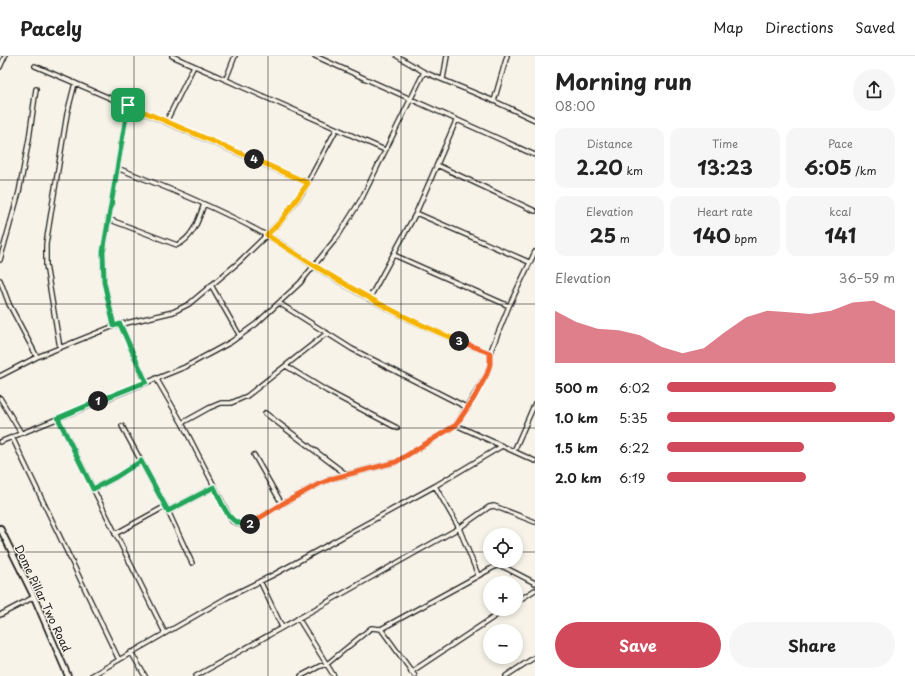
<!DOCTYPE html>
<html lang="en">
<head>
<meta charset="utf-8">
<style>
	body { margin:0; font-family:"Playpen Sans",sans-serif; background:#f6f6f6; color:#222; height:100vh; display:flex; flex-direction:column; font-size:15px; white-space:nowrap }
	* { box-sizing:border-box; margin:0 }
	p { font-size:13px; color:#767676 }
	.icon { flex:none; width:22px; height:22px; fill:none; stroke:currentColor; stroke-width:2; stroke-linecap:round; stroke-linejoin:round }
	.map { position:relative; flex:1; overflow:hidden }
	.panel { display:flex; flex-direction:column; background:#fff; width:380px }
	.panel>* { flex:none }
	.buttons { position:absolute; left:483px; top:472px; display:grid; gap:8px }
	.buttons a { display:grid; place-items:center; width:40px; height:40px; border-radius:50%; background:#fff; box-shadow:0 2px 6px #0003; font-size:20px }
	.pin { position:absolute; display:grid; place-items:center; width:34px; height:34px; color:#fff; margin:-17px; border-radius:8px; box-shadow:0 2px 6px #0006 }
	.km { position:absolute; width:20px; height:20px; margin:-10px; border-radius:50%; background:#222; color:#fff; font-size:11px; line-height:20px; text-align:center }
	.round { display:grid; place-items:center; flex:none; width:42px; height:42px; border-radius:21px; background:#f6f6f6 }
	.headline { display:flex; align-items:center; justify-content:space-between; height:68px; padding:0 20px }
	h1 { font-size:22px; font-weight:700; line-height:30px }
	.stats { display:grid; grid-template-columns:repeat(3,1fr); gap:6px; height:68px; padding:4px 20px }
	.stats div { display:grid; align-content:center; border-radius:10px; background:#f6f6f6; text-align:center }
	.stats b { font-size:20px; font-weight:700 }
	.stats small { font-size:11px; font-weight:400 }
	.stats p { font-size:11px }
	.chart { height:112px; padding:8px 20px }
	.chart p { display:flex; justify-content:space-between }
	.chart svg { width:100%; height:72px; margin-top:4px; fill:#d1495b; opacity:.7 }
	.button { display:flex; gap:8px; margin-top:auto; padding:8px 20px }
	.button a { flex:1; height:46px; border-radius:24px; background:#d1495b; color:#fff; font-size:16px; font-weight:700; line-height:46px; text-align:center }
	.button a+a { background:#f6f6f6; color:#222 }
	ul { padding:0 20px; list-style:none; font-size:13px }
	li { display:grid; grid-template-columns:64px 48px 1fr; align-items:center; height:30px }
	li i { height:10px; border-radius:5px; background:#d1495b }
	header { display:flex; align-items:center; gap:24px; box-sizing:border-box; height:56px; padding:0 20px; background:#fff; border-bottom:1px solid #e0e0e0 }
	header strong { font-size:19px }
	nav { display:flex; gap:22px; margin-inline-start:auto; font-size:14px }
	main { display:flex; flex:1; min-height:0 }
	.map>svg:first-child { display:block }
</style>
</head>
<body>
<header>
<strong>Pacely</strong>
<nav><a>Map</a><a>Directions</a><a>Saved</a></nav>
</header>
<main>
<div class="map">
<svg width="535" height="620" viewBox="0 0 535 620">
	<rect width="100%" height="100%" fill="#f7f3e8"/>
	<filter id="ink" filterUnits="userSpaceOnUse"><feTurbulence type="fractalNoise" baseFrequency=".025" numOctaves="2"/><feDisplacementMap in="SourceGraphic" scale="8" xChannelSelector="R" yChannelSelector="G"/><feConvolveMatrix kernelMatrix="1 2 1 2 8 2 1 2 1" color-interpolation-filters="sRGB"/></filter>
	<g filter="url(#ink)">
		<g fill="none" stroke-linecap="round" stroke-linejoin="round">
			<g stroke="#1c1c1c" stroke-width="6">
				<path id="minor" d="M 172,0 L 385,94
					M 315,0 L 535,99
					M 397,0 L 424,16 L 494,45 L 535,64
					M 35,10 L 308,127
					M 0,11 L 5,0
					M 226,23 L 235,0
					M 443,23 L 447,0
					M 494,45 L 507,0
					M 166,66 L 194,10
					M 437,109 L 535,155
					M 117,112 C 168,132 218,152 266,179 C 283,188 298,200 314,210 C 369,245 428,275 490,297
					M 416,157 L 529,206
					M 108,163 L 177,189 C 193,182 199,163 204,148
					M 394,199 L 509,250
					M 0,204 L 19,136 L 29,83 L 36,33
					M 0,224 L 9,248 L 37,301
					M 211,229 L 240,280
					M 369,243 L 416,157 L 456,65
					M 279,247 L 352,293 L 468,352
					M 120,268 L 146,326
					M 114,270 L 104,226 L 103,196 L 128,49
					M 60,292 L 46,209 L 46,188 L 67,58 L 75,27
					M 286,310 L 327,335 L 397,372
					M 0,320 L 37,301 L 114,270 L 173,256 L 189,248 L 239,206 L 281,165 L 302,137 L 336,74
					M 156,322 L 182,367 L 232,465 L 243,470 L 250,468 L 282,448 L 319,428 L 334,422 L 396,406 L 456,369 L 487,318 L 490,308 L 490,297 L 509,250 L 535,196
					M 0,342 L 21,377
					M 265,357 L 347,419
					M 58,362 L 165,577
					M 182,367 L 209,352 L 221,347 L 231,347 L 247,340 L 327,277
					M 456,369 L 535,405
					M 122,370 L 168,455 L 192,507
					M 12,381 L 119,604
					M 0,386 L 185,311 L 231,286 L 256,268 L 300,227 L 338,180 L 362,142 L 424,16
					M 514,395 L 535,347
					M 254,399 L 282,448
					M 435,430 L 459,472 L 478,519
					M 93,433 L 116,421 L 141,405
					M 168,455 L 214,431
					M 115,478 L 166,450
					M 260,525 L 282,571
					M 516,546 L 535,534
					M 0,559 L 34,541
					M 298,562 L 334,620
					M 381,573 L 415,620
					M 131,596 L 145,620
					M 411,616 L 506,553
					M 91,620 L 228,541 L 273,519 L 435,430 L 502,390
					M 196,620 L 459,472 L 489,451 L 494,450 L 535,466
					M 301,620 L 320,610 L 327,608 L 371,572 L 381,573 L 496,510 L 504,511 L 535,527
					M 506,620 L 535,601"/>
			</g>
			<g stroke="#1c1c1c" stroke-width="8">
				<path id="tertiary" d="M 0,472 L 34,541 L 68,620"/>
			</g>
			<use href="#minor" stroke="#f7f3e8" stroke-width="3.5"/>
			<use href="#tertiary" stroke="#f7f3e8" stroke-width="4.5"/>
		</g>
	</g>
	<g fill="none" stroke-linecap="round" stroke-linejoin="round" filter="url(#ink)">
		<g stroke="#fff" stroke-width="8">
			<path id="split-1" d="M 98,345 L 146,326 L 120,268 L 114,270 L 104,226 L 103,196 L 128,49"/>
		</g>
		<g stroke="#fff" stroke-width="8">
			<path id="split-2" d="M 98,345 L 58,362 L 93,433 L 116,421 L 141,405 L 168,455 L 214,431 C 222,446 229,473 250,468"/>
		</g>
		<g stroke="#fff" stroke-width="8">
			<path id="split-3" d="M 250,468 L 282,448 L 319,428 L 334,422 L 396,406 L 456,369 L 474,342 L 487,318 L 490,308 L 490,297 L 459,285"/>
		</g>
		<g stroke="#fff" stroke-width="8">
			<path id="split-4" d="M 254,103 L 308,127 L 281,165 L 267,179 C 328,220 391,258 459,285"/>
		</g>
		<g stroke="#fff" stroke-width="8">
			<path id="split-5" d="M 128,49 L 254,103"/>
		</g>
		<use href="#split-1" stroke="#22a559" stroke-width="5"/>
		<use href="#split-2" stroke="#22a559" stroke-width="5"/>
		<use href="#split-3" stroke="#f0652b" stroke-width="5"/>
		<use href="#split-4" stroke="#f5b400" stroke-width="5"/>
		<use href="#split-5" stroke="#f5b400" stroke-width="5"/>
	</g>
	<path fill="none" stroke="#1c1c1c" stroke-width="1" stroke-opacity="0.55" d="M 134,0 L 134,620M 268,0 L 268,620M 401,0 L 401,620M 0,124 L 535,124M 0,248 L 535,248M 0,372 L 535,372M 0,496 L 490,496M 516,496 L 535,496"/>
	<g text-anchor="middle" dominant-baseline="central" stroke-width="3" stroke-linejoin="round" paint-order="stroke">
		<g font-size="11" fill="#1c1c1c" stroke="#f7f3e8">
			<text transform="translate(43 542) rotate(65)">Dome Pillar Two Road</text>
		</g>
	</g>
</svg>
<div class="buttons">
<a><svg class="icon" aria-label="locate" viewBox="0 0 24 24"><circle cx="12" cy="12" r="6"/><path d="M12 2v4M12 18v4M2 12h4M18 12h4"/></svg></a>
<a>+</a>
<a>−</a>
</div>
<div class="pin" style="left:128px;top:49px;background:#1e9e55"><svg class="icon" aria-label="arrive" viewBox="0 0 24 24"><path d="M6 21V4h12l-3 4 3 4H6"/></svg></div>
<b class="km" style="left:98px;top:345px">1</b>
<b class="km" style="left:250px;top:468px">2</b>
<b class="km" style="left:459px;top:285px">3</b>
<b class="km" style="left:254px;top:103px">4</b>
</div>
<section class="panel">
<div class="headline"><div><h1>Morning run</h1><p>08:00</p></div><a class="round"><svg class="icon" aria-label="share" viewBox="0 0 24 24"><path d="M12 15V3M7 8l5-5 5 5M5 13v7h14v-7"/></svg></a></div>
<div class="stats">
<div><p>Distance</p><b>2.20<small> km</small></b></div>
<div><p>Time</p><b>13:23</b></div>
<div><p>Pace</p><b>6:05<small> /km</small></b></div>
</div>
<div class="stats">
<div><p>Elevation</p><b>25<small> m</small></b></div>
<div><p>Heart rate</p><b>140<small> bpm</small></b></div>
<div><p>kcal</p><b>141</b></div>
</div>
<div class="chart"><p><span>Elevation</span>36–59 m</p>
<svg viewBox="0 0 160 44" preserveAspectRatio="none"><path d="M0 44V12L10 19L20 23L30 24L40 27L50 34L60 38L70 35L80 25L90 16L100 12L110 13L120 14L130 12L140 7L150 6L160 12V44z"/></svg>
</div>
<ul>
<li><b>500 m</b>6:02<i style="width:74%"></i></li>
<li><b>1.0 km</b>5:35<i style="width:100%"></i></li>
<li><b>1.5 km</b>6:22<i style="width:60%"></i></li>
<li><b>2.0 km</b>6:19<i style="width:61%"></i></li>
</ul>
<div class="button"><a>Save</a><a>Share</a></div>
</section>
</main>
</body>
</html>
